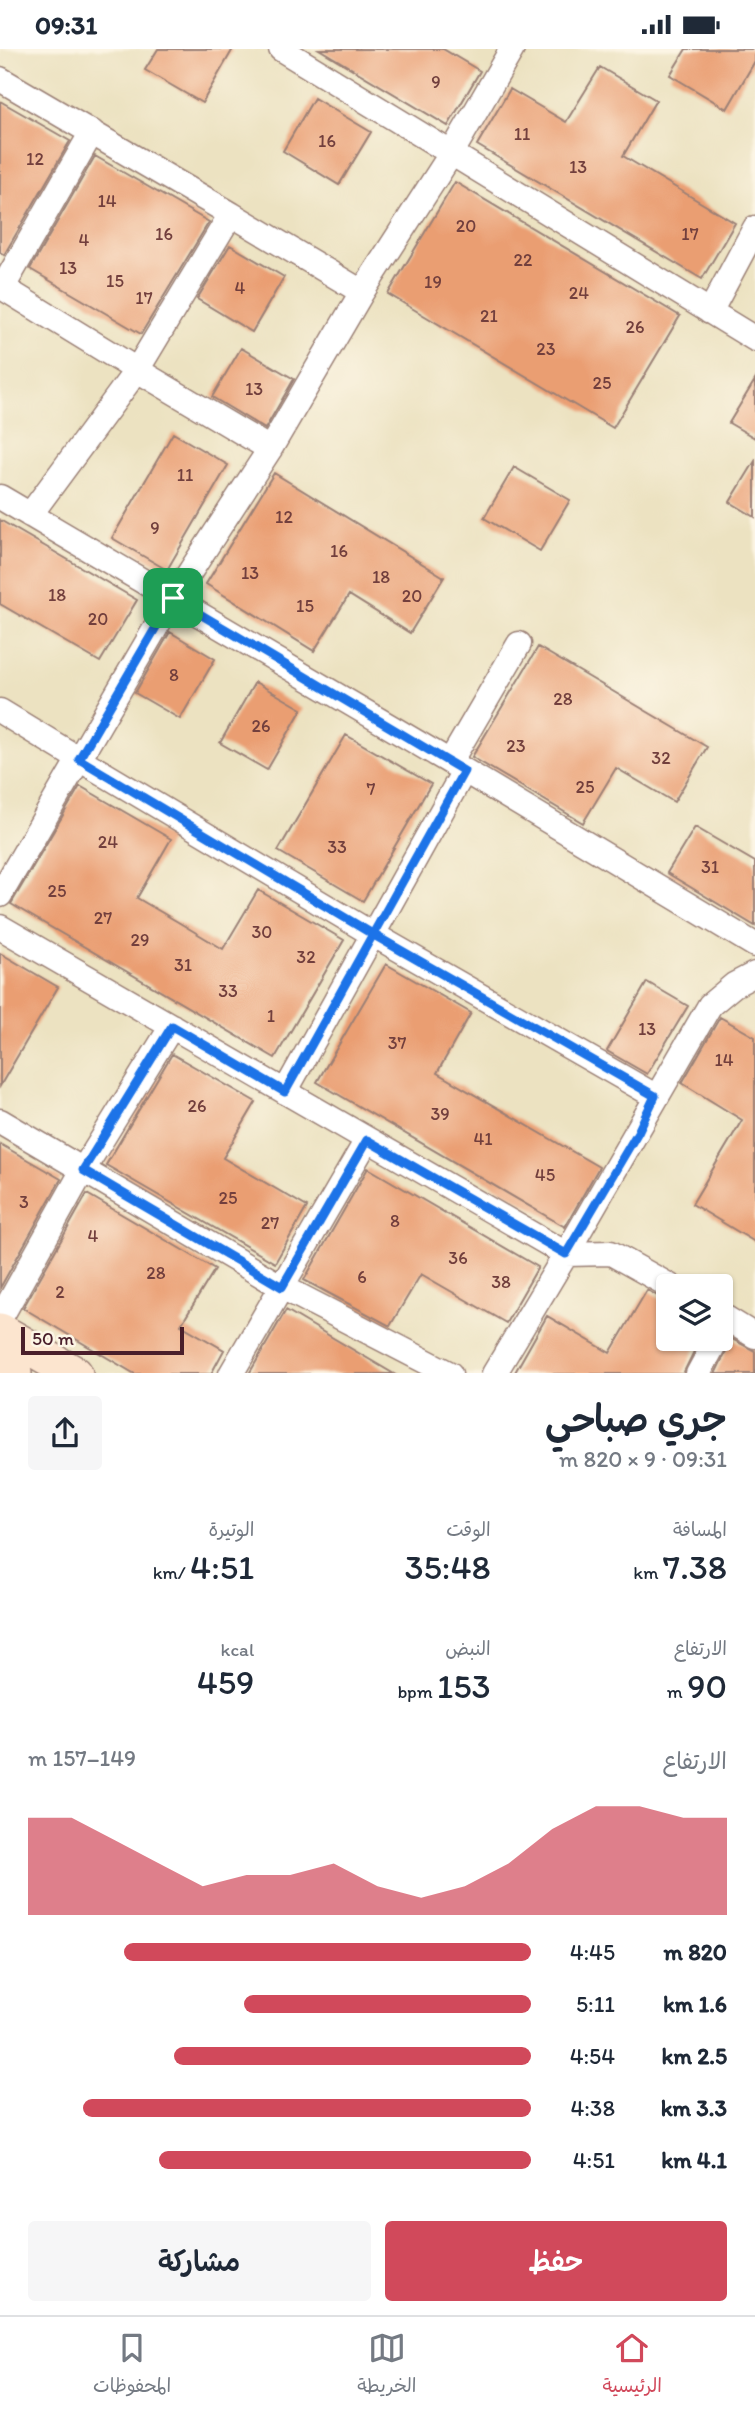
<!DOCTYPE html>
<html lang="ar">
<head>
<meta charset="utf-8">
<style>
	body { margin:0; font-family:Itim,"Playpen Sans Arabic",sans-serif; background:#f6f6f7; color:#1f2937; direction:rtl; height:100vh; display:flex; flex-direction:column; font-size:26px; white-space:nowrap }
	* { box-sizing:border-box; margin:0 }
	p { font-size:23px; color:#747a83 }
	.icon { flex:none; width:38px; height:38px; fill:none; stroke:currentColor; stroke-width:2; stroke-linecap:round; stroke-linejoin:round }
	.map { position:relative; height:1324px; overflow:hidden; direction:ltr }
	.side { display:flex; flex-direction:column; background:#fff; flex:1 }
	.side>* { flex:none }
	.fabs { position:absolute; left:656px; top:1225px; display:grid; gap:14px }
	.fabs a { display:grid; place-items:center; width:77px; height:77px; border-radius:7px; background:#fff; box-shadow:0 2px 5px #0004; font-size:35px }
	.scale { position:absolute; left:21px; bottom:18px; width:163px; box-sizing:border-box; padding-left:7px; border:4px solid #4a1f2b; border-top:0; font-size:19px; line-height:24px; white-space:nowrap; color:#4a1f2b; -webkit-text-stroke:5px #fcf5e5; paint-order:stroke }
	.pin { position:absolute; display:grid; place-items:center; width:60px; height:60px; color:#fff; margin:-30px; border-radius:14px; box-shadow:0 4px 10px #0006 }
	.round { display:grid; place-items:center; flex:none; width:74px; height:74px; border-radius:7px; background:#f6f6f7 }
	.summary { display:flex; align-items:center; justify-content:space-between; height:119px; padding:0 28px }
	h1 { font-size:38px; font-weight:600; line-height:52px }
	.stats { display:grid; grid-template-columns:repeat(3,1fr); gap:10px; height:119px; padding:7px 28px }
	.stats div { display:grid; align-content:center }
	.stats b { font-size:35px; font-weight:600 }
	.stats small { font-size:19px; font-weight:400 }
	.stats p { font-size:19px }
	.chart { height:196px; padding:14px 28px }
	.chart p { display:flex; justify-content:space-between }
	.chart svg { width:100%; height:126px; margin-top:7px; fill:#d1495b; opacity:.7 }
	.primary-button { display:flex; gap:14px; margin-top:auto; padding:14px 28px }
	.primary-button a { flex:1; height:80px; border-radius:7px; background:#d1495b; color:#fff; font-size:28px; font-weight:600; line-height:80px; text-align:center }
	.primary-button a+a { background:#f6f6f7; color:#1f2937 }
	ul { padding:0 28px; list-style:none; font-size:23px }
	li { display:grid; grid-template-columns:112px 84px 1fr; align-items:center; height:52px }
	li i { height:18px; border-radius:9px; background:#d1495b }
	.status { display:flex; justify-content:space-between; align-items:center; height:49px; padding:0 35px; background:#fff; direction:ltr }
	.status svg { height:19px; fill:currentColor }
	.dock { display:flex; justify-content:space-around; align-items:center; height:98px; border-top:2px solid #e0e1e3; background:#fff; font-size:19px; color:#747a83 }
	.dock a { display:grid; justify-items:center; gap:4px }
	.dock .active { color:#d1495b }
	.map>svg:first-child { display:block }
</style>
</head>
<body>
<div class="status"><b>09:31</b><svg viewBox="0 0 49 12"><path d="M0 12V9h3v3zM5 12V6h3v6zM10 12V3h3v9zM15 12V0h3v12zM26 1h20v11H26zM47 4h2v5h-2z"/></svg></div>
<div class="map">
<svg width="755" height="1325" viewBox="0 0 755 1325">
	<rect width="100%" height="100%" fill="#fcf5e5"/>
	<filter id="ink" filterUnits="userSpaceOnUse"><feTurbulence type="fractalNoise" baseFrequency=".0143" numOctaves="2"/><feDisplacementMap in="SourceGraphic" scale="14" xChannelSelector="R" yChannelSelector="G"/><feConvolveMatrix kernelMatrix="1 2 1 2 8 2 1 2 1" color-interpolation-filters="sRGB"/></filter>
	<filter id="wash" filterUnits="userSpaceOnUse"><feTurbulence type="fractalNoise" baseFrequency=".00686" numOctaves="4" result="noise"/><feDisplacementMap in="SourceGraphic" scale="28" xChannelSelector="R" yChannelSelector="G"/><feGaussianBlur stdDeviation="1.57" result="paint"/><feColorMatrix in="noise" values="0 0 0 0 0 0 0 0 0 0 0 0 0 0 0 0 0 1.4 0 .05"/><feComposite in="paint" operator="in"/></filter>
	<g filter="url(#wash)">
		<rect width="100%" height="100%" fill="#ece2c1"/>
		<g id="blocks">
			<path fill="#ea9e72" d="M 158,0 L 233,0 L 202,54 L 145,21 Z
				M 319,0 L 443,0 L 480,22 L 448,77 Z
				M 686,0 L 755,0 L 755,12 L 727,60 L 670,26 Z
				M 600,18 L 656,51 L 623,107 L 735,174 L 702,230 L 477,96 L 510,40 L 566,73 Z
				M 314,49 L 371,83 L 339,136 L 283,102 Z
				M 0,52 L 70,92 L 4,206 L 0,203 Z
				M 95,107 L 209,173 L 141,285 L 30,220 Z
				M 455,133 L 680,267 L 613,379 L 388,245 Z
				M 230,196 L 284,228 L 252,283 L 197,250 Z
				M 241,299 L 294,330 L 265,380 L 212,348 Z
				M 755,331 L 755,389 L 729,374 Z
				M 173,384 L 228,416 L 167,521 L 112,489 Z
				M 755,412 L 755,468 L 730,453 Z
				M 514,418 L 570,451 L 540,502 L 484,469 Z
				M 274,424 L 444,528 L 410,584 L 349,546 L 314,602 L 206,535 Z
				M 0,471 L 137,551 L 100,613 L 0,555 Z
				M 170,583 L 215,610 L 180,670 L 135,644 Z
				M 538,598 L 707,698 L 674,753 L 616,719 L 583,774 L 472,708 Z
				M 255,633 L 302,660 L 267,721 L 220,694 Z
				M 346,686 L 431,735 L 363,852 L 278,802 Z
				M 80,737 L 171,790 L 137,849 L 178,873 L 223,900 L 258,841 L 344,891 L 275,1009 L 11,855 Z
				M 695,778 L 755,813 L 755,877 L 667,824 Z
				M 0,904 L 58,938 L 0,1037 Z
				M 386,915 L 471,964 L 437,1024 L 599,1118 L 565,1178 L 317,1033 Z
				M 647,933 L 688,957 L 647,1025 L 607,1002 Z
				M 720,968 L 755,988 L 755,1193 L 692,1155 L 742,1071 L 682,1034 Z
				M 172,1005 L 256,1053 L 223,1109 L 307,1158 L 275,1214 L 106,1116 Z
				M 0,1095 L 61,1130 L 0,1239 Z
				M 368,1119 L 538,1218 L 506,1274 L 421,1225 L 390,1277 L 304,1231 Z
				M 87,1145 L 215,1220 L 181,1276 L 224,1301 L 211,1325 L 135,1325 L 23,1259 Z
				M 647,1241 L 668,1253 L 668,1290 L 700,1290 L 683,1325 L 514,1325 L 547,1267 L 610,1304 Z
				M 286,1261 L 328,1286 L 394,1325 L 249,1325 Z
				M 732,1290 L 755,1302 L 755,1325 L 715,1325 Z"/>
		</g>
	</g>
	<g filter="url(#ink)">
		<use href="#blocks" fill-opacity="0" stroke="#9b8076" stroke-width="2"/>
		<g fill="none" stroke-linecap="round" stroke-linejoin="round">
			<g stroke="#9b8076" stroke-width="27">
				<path id="minor" d="M 281,0 L 755,290
					M 0,30 L 231,165 L 137,321 L 0,237
					M 231,165 L 362,243
					M 3,238 L 92,83
					M 710,263 L 755,179
					M 0,448 L 450,713 L 755,896
					M 30,466 L 137,321 L 270,400
					M 0,662 L 79,710 L 173,549 L 270,400 L 362,243 L 451,105 L 512,0
					M 450,713 L 519,595
					M 0,846 L 79,710 L 374,886 L 655,1047
					M 0,878 L 566,1205 L 494,1325
					M 285,1043 L 464,722
					M 0,1072 L 282,1238 L 450,1325
					M 670,1237 L 611,1204 L 566,1205 L 710,956 L 734,936 L 755,925
					M 721,1266 L 755,1287
					M 0,1270 L 83,1121 L 172,977
					M 231,1325 L 367,1091
					M 698,1325 L 717,1290"/>
			</g>
			<g stroke="#9b8076" stroke-width="38">
				<path id="secondary" d="M 0,1282 L 75,1325
					M 0,1316 L 14,1325"/>
			</g>
			<use href="#minor" stroke="#fff" stroke-width="24"/>
			<use href="#secondary" stroke="#fce5cf" stroke-width="35"/>
		</g>
	</g>
	<g fill="none" stroke-linecap="round" stroke-linejoin="round" filter="url(#ink)">
		<g stroke="#fff" stroke-width="14">
			<path id="route" d="M 173,549 L 464,722 L 285,1043 L 172,977 L 83,1121 L 282,1238 L 367,1091 L 566,1205 L 638,1083 L 655,1047 L 374,886 L 79,710 L 173,549"/>
		</g>
		<use href="#route" stroke="#1a73e8" stroke-width="9"/>
	</g>
	<g text-anchor="middle" dominant-baseline="central" stroke-width="5" stroke-linejoin="round" paint-order="stroke">
		<g font-size="18" fill="#723f3d">
			<text x="436" y="33">9</text>
			<text x="522" y="85">11</text>
			<text x="327" y="92">16</text>
			<text x="35" y="110">12</text>
			<text x="578" y="118">13</text>
			<text x="107" y="152">14</text>
			<text x="466" y="177">20</text>
			<text x="164" y="185">16</text>
			<text x="690" y="185">17</text>
			<text x="84" y="191">4</text>
			<text x="523" y="211">22</text>
			<text x="68" y="219">13</text>
			<text x="115" y="232">15</text>
			<text x="433" y="233">19</text>
			<text x="240" y="239">4</text>
			<text x="579" y="244">24</text>
			<text x="144" y="249">17</text>
			<text x="489" y="267">21</text>
			<text x="635" y="278">26</text>
			<text x="546" y="300">23</text>
			<text x="602" y="334">25</text>
			<text x="254" y="340">13</text>
			<text x="185" y="426">11</text>
			<text x="284" y="468">12</text>
			<text x="155" y="479">9</text>
			<text x="339" y="502">16</text>
			<text x="250" y="524">13</text>
			<text x="381" y="528">18</text>
			<text x="57" y="546">18</text>
			<text x="412" y="547">20</text>
			<text x="305" y="557">15</text>
			<text x="98" y="570">20</text>
			<text x="174" y="626">8</text>
			<text x="563" y="650">28</text>
			<text x="261" y="677">26</text>
			<text x="516" y="697">23</text>
			<text x="661" y="709">32</text>
			<text x="585" y="738">25</text>
			<text x="371" y="740">7</text>
			<text x="108" y="793">24</text>
			<text x="337" y="798">33</text>
			<text x="710" y="818">31</text>
			<text x="57" y="842">25</text>
			<text x="103" y="869">27</text>
			<text x="262" y="883">30</text>
			<text x="140" y="891">29</text>
			<text x="306" y="908">32</text>
			<text x="183" y="916">31</text>
			<text x="228" y="942">33</text>
			<text x="271" y="967">1</text>
			<text x="647" y="980">13</text>
			<text x="397" y="994">37</text>
			<text x="724" y="1011">14</text>
			<text x="197" y="1057">26</text>
			<text x="440" y="1065">39</text>
			<text x="483" y="1090">41</text>
			<text x="545" y="1126">45</text>
			<text x="228" y="1149">25</text>
			<text x="24" y="1153">3</text>
			<text x="395" y="1172">8</text>
			<text x="270" y="1174">27</text>
			<text x="93" y="1187">4</text>
			<text x="458" y="1209">36</text>
			<text x="156" y="1224">28</text>
			<text x="362" y="1228">6</text>
			<text x="501" y="1233">38</text>
			<text x="60" y="1243">2</text>
		</g>
	</g>
</svg>
<div class="fabs">
<a><svg class="icon" aria-label="layers" viewBox="0 0 24 24"><path d="M12 4l9 5-9 5-9-5zM3 14l9 5 9-5"/></svg></a>
</div>
<div class="scale">50 m</div>
<div class="pin" style="left:173px;top:549px;background:#1e9e55"><svg class="icon" aria-label="arrive" viewBox="0 0 24 24"><path d="M6 21V4h12l-3 4 3 4H6"/></svg></div>
</div>
<section class="side">
<div class="summary"><div><h1>جري صباحي</h1><p>09:31 · 9 × 820 m</p></div><a class="round"><svg class="icon" aria-label="share" viewBox="0 0 24 24"><path d="M12 15V3M7 8l5-5 5 5M5 13v7h14v-7"/></svg></a></div>
<div class="stats">
<div><p>المسافة</p><b>7.38<small> km</small></b></div>
<div><p>الوقت</p><b>35:48</b></div>
<div><p>الوتيرة</p><b>4:51<small> /km</small></b></div>
</div>
<div class="stats">
<div><p>الارتفاع</p><b>90<small> m</small></b></div>
<div><p>النبض</p><b>153<small> bpm</small></b></div>
<div><p>kcal</p><b>459</b></div>
</div>
<div class="chart"><p><span>الارتفاع</span>149–157 m</p>
<svg viewBox="0 0 160 44" preserveAspectRatio="none"><path d="M0 44V10L10 10L20 18L30 26L40 34L50 30L60 30L70 26L80 34L90 38L100 34L110 26L120 14L130 6L140 6L150 10L160 10V44z"/></svg>
</div>
<ul>
<li><b>820 m</b>4:45<i style="width:81%"></i></li>
<li><b>1.6 km</b>5:11<i style="width:57%"></i></li>
<li><b>2.5 km</b>4:54<i style="width:71%"></i></li>
<li><b>3.3 km</b>4:38<i style="width:89%"></i></li>
<li><b>4.1 km</b>4:51<i style="width:74%"></i></li>
</ul>
<div class="primary-button"><a>حفظ</a><a>مشاركة</a></div>
</section>
<nav class="dock">
<a class="active"><svg class="icon" aria-label="home" viewBox="0 0 24 24"><path d="M3 11l9-7 9 7M6 9v11h12V9"/></svg>الرئيسية</a>
<a><svg class="icon" aria-label="map" viewBox="0 0 24 24"><path d="M3 6l6-2 6 2 6-2v14l-6 2-6-2-6 2zM9 4v14M15 6v14"/></svg>الخريطة</a>
<a><svg class="icon" aria-label="saved" viewBox="0 0 24 24"><path d="M7 4h10v16l-5-4-5 4z"/></svg>المحفوظات</a>
</nav>
</body>
</html>
